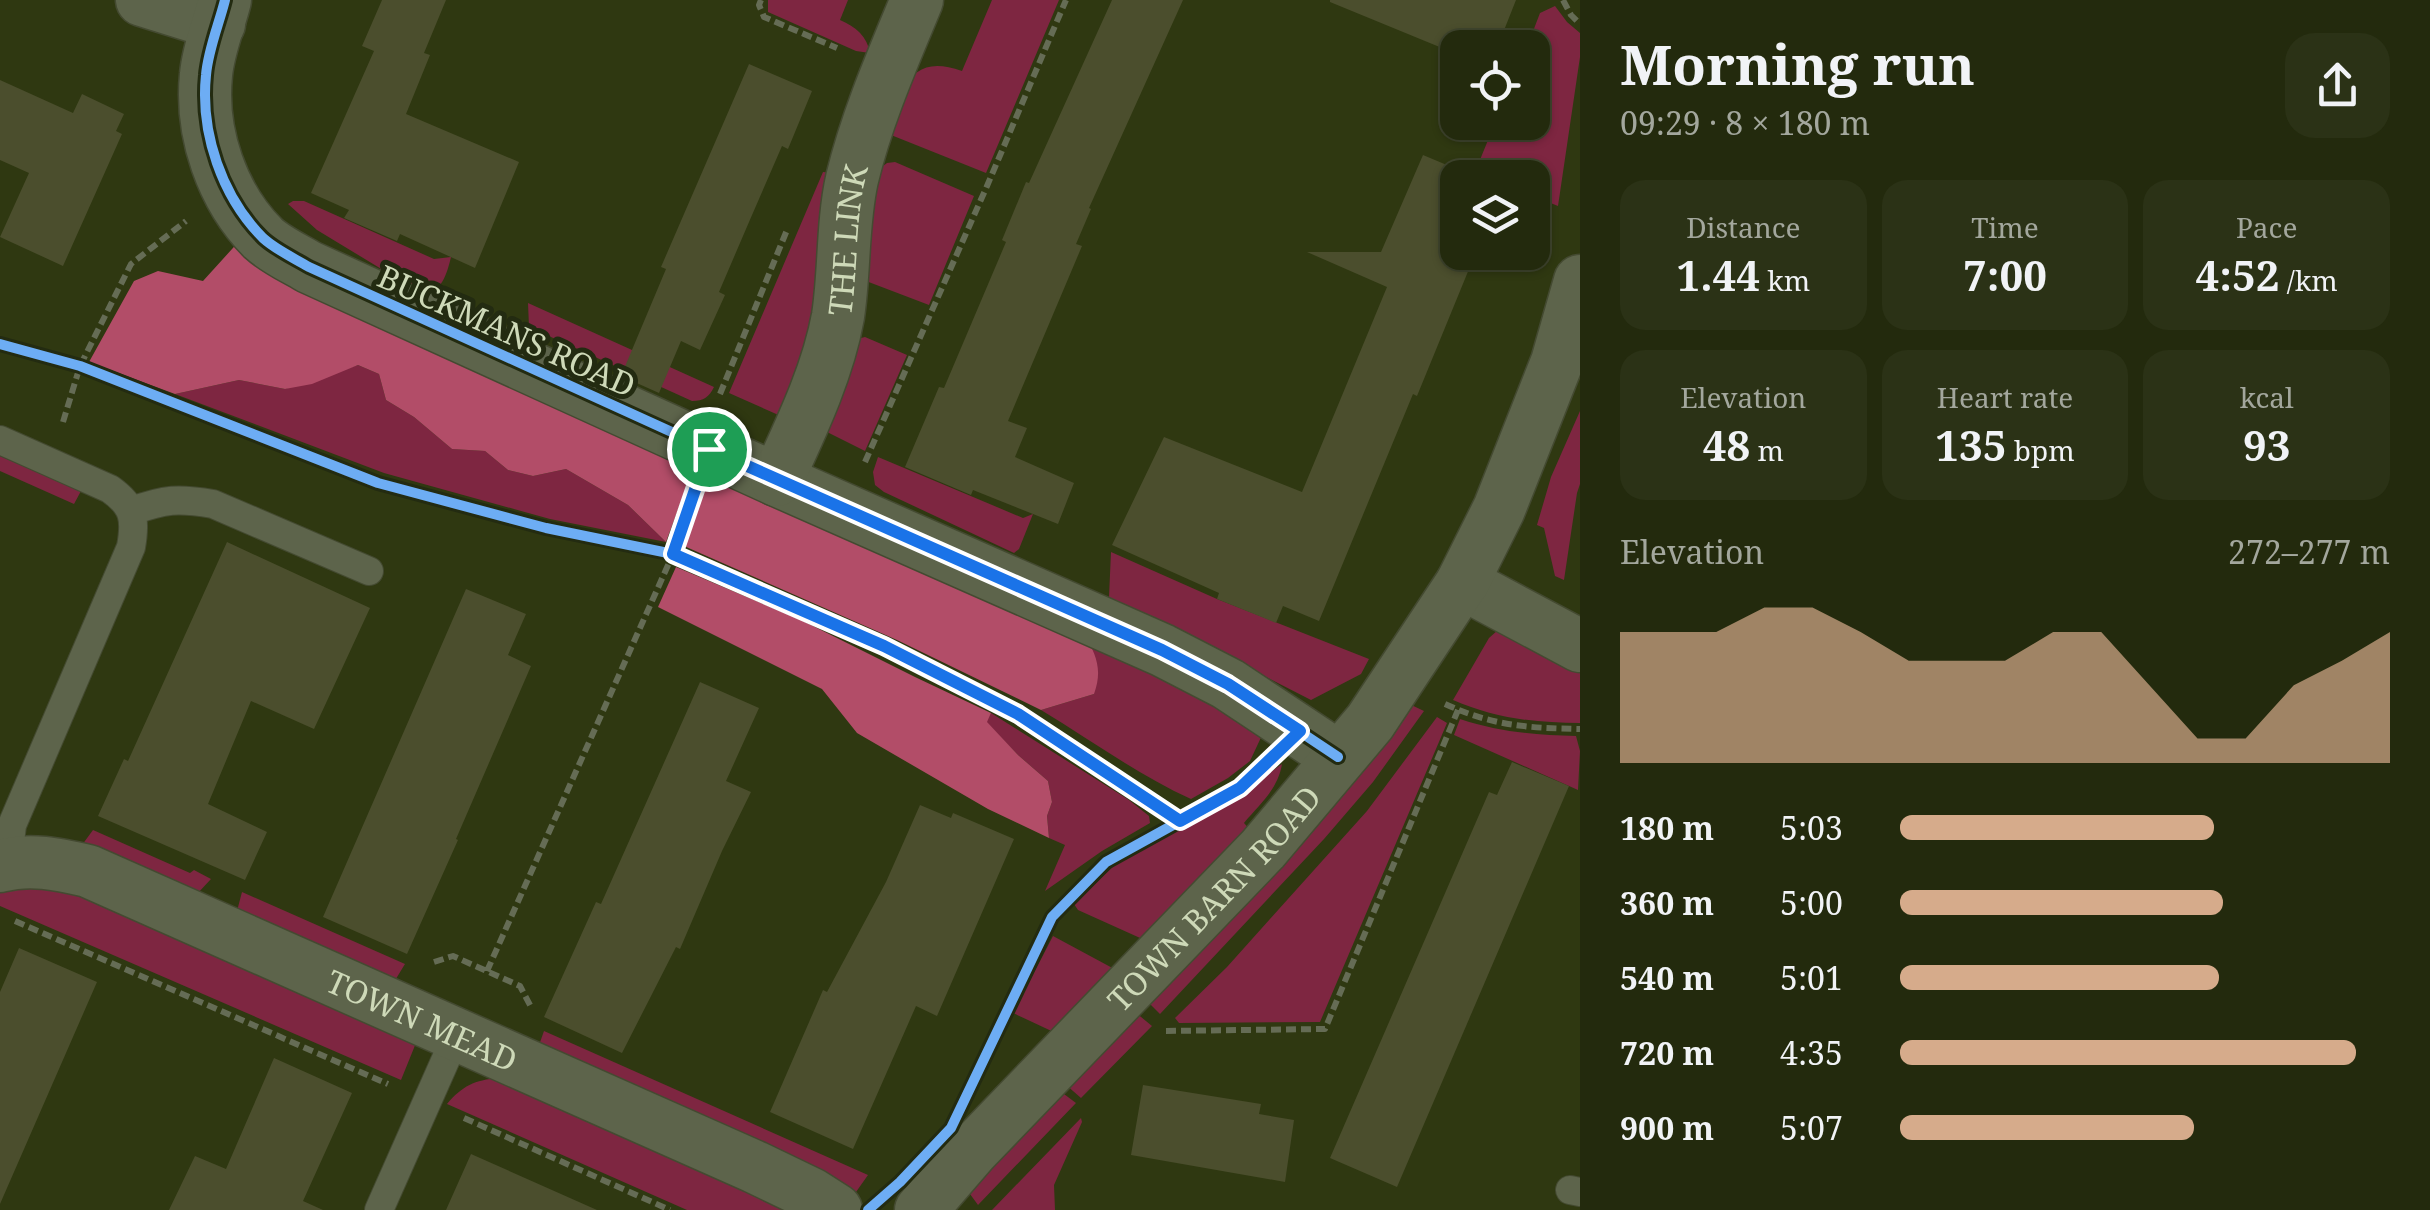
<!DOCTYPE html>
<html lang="en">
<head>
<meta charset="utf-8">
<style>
	body { margin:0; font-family:"Noto Serif",serif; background:#2b3216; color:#f1f3f6; height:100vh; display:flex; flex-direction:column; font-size:38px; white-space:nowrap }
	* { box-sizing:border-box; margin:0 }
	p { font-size:32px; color:#a3a79d }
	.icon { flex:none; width:55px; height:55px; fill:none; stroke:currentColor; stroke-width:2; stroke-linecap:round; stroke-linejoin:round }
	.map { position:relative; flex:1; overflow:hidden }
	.panel { display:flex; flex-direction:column; background:#232a0d; width:850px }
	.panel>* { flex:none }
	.fabs { position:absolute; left:1440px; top:30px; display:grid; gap:20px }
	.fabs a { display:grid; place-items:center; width:110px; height:110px; border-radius:20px; background:#232a0d; box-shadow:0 2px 8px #0004,0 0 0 2px #40462e; font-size:50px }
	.pin { position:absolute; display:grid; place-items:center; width:85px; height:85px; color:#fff; margin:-42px; border:5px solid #fff; border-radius:50%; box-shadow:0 2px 10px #0007 }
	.round { display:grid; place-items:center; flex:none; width:105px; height:105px; border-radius:30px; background:#2b3216 }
	.head { display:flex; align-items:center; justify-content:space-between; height:170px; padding:0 40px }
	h1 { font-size:55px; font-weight:700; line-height:75px }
	.metrics { display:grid; grid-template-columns:repeat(3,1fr); gap:15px; height:170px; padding:10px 40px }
	.metrics div { display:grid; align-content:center; border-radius:25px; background:#2b3216; text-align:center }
	.metrics b { font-size:42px; font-weight:700 }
	.metrics small { font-size:28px; font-weight:400 }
	.metrics p { font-size:28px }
	.chart { height:280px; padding:20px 40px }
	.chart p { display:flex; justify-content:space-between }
	.chart svg { width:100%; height:180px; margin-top:10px; fill:#d6ab8b; opacity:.7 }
	ul { padding:0 40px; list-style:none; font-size:32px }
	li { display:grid; grid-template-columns:160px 120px 1fr; align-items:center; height:75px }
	li i { height:25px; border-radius:12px; background:#d6ab8b }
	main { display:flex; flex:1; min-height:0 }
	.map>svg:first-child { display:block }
</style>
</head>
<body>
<main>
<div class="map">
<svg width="1580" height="1210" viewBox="0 0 1580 1210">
	<rect width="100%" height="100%" fill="#2f3811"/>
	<path fill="#7e2641" d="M 768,0 L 848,0 L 840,20 C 856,27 867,36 870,53 L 856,51 L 768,12 Z
		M 992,0 L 1059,0 L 986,173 L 886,133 C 902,94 907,51 962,71 Z
		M 1555,6 L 1567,22 L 1580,33 L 1580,57 L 1558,206 L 1533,196 L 1532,178 L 1488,177 L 1475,172 L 1495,123 L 1532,122 L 1532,48 L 1527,47 L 1540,13 Z
		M 895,162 L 974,196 L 929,305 L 866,281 L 869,220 L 879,169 L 887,163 Z
		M 823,172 L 834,173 L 822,288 L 783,417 L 729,393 Z
		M 293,201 L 304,201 L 434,259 L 451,257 C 447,274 441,295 421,293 L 317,230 L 288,204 Z
		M 528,303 L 714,387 C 709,397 704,401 692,401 L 529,327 Z
		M 865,337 L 907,355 L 865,451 L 829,433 L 824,429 L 857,339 Z
		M 358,365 L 379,374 L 386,400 L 414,417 L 452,449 L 485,451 L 508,470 L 533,476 L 566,469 L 628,505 L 666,542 L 550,519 L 384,473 L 175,394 L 239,380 L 285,389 Z
		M 1580,411 L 1580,484 L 1577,493 L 1564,580 L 1555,576 L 1544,528 L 1537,525 L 1551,477 Z
		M 0,456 L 81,491 L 74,504 L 0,471 Z
		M 878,457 L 1023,518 L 1033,514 L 1019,549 L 1014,553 L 884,492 L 875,485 L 873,472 Z
		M 1111,552 L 1217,599 L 1369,659 L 1361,674 L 1311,700 L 1109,597 Z
		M 1498,630 L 1580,670 L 1580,723 C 1535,723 1494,718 1453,700 L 1489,638 Z
		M 1084,633 L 1264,731 L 1250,761 L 1228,778 L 1191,799 C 1138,775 1091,740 1041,710 L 1094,694 Z
		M 1405,702 L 1424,711 L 1373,782 L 1324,839 L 1160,1014 L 1146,1000 Z
		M 991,713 L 1129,800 L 1149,816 L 1150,823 L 1102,851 L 1045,891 L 1065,845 L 1049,838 L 1047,816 L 1052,802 L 1048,781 L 1018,755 L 986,722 Z
		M 1437,717 L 1447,723 L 1320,1022 L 1179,1023 L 1175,1018 L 1227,967 L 1367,811 Z
		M 1460,719 C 1499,732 1535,735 1576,736 L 1580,751 L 1578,790 L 1454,735 Z
		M 1282,764 C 1278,789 1260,804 1244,823 L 1252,832 L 1149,942 L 1078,910 L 1074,904 L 1118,862 L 1221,807 Z
		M 93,830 L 190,873 L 194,870 L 211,879 L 197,894 L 82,845 Z
		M 54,878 L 418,1038 L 401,1080 L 0,906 L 0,883 Z
		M 242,892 L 405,964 L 394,982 L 237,911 Z
		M 1053,936 L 1118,971 L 1060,1035 L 1013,1013 Z
		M 1135,1012 L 1152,1026 L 1081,1098 L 1065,1084 Z
		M 544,1031 L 868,1175 L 856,1192 L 538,1048 Z
		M 498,1078 L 790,1210 L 687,1210 L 447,1104 C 462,1086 475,1080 498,1078 Z
		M 1060,1091 L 1076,1103 L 978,1205 L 970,1194 L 971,1186 Z
		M 1081,1118 L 1082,1122 L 1054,1185 L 1055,1210 L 992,1210 Z"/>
	<path fill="#b24d68" d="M 242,238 L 694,466 L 666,542 L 628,505 L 566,469 L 533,476 L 508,470 L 485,451 L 452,449 L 414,417 L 386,400 L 379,374 L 358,365 L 312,384 L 285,389 L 239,380 L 175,394 L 89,362 L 134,281 L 158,271 L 203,281 Z
		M 714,464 L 1084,633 C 1096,655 1103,669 1094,694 L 1041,710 L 897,640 L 684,546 Z
		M 676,567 L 801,620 L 915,677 L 991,713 L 987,722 L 1018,755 L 1048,781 L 1052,802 L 1047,816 L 1049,838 L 988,809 L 857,733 L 822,689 L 658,607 Z"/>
	<path fill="#4b4e2d" d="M 382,0 L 446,0 L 424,53 L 430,55 L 406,114 L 519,162 L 475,268 L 400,234 L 397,241 L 344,218 L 349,210 L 311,193 L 374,51 L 362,46 Z
		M 1112,0 L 1183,0 L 1089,208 L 1091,209 L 1076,244 L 1082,246 L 1008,421 L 1027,428 L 1015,457 L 1074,483 L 1058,524 L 973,490 L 971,495 L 905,467 L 939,387 L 944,388 L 1006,242 L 1002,240 L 1026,182 L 1029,183 Z
		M 1330,0 L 1516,0 L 1497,48 L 1442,48 L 1330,2 Z
		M 749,64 L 812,91 L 788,149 L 782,146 L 749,222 L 719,292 L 725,295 L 700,350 L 681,341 L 659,393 L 621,376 L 666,269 L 661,267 Z
		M 0,80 L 73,113 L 82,94 L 124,114 L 116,131 L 122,134 L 63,266 L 0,237 L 29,173 L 0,160 Z
		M 1423,155 L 1473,176 L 1472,178 L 1458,178 L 1458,215 L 1442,252 L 1476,252 L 1417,396 L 1413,394 L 1319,621 L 1283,606 L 1276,623 L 1217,599 L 1219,593 L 1112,545 L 1164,437 L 1302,492 L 1387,287 L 1307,252 L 1381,252 Z
		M 227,542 L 370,608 L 314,729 L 251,701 L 208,804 L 267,832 L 245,880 L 98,816 L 124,759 L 128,761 Z
		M 466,589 L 526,614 L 508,655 L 531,666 L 456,839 L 458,840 L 407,954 L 323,917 Z
		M 700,682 L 759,708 L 726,781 L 751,792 L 722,851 L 680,949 L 676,947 L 622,1053 L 544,1017 L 596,902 L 601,904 Z
		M 1512,762 L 1569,786 L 1397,1187 L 1330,1158 L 1489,792 L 1497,795 Z
		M 920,805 L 951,818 L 953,813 L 1014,839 L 937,1016 L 916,1006 L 853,1149 L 770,1112 L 823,990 L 827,992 L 886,882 Z
		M 19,948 L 97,982 L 0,1204 L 0,992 Z
		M 274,1058 L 352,1093 L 303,1201 L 323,1210 L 169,1210 L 195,1156 L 226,1169 Z
		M 1143,1085 L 1261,1104 L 1259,1114 L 1294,1120 L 1285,1182 L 1131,1155 Z
		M 471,1154 L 597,1210 L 446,1210 Z"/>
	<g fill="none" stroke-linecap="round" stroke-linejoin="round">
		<g stroke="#444a31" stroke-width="30">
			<path id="service" d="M 0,440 L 110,489 C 134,506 136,519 131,547 L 12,825 L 10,842 L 15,862
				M 132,511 C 165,499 178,498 213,504 L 369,571
				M 1570,1190 L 1580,1192
				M 379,1210 L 457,1034"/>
		</g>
		<g stroke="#444a31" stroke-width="55">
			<g id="minor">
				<path d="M 142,0 L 219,24"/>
				<path d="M 225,0 C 219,24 208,50 206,75 C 200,133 222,197 263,238 C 276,250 294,258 309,267 L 777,480 L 1162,650 L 1228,684 L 1338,757"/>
				<path id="s1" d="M 777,480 C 801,428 828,372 838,316 C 845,270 842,224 852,179 C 867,117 893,58 917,0"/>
				<path d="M 1462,583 L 1580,646"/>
				<path id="s2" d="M 0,866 C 30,858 58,864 88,871 L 755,1167 L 811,1194 L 836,1210"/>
				<path id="s3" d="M 921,1210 L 972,1151 L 1263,849 L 1370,722 L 1462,583 L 1499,509 L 1557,362 L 1580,281"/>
			</g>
		</g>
		<path stroke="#656c55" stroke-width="6" stroke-dasharray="10 5" stroke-linecap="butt" d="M 761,0 L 759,5 L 764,17 L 837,48
			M 1563,0 L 1571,15 L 1580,24
			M 720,394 L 787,230
			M 63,422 L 80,366 L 131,264 L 186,221
			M 865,462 L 987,186 L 1066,0
			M 1445,704 C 1493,726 1528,728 1580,729
			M 15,921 L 388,1084
			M 434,962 L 453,956 L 520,986 L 531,1007
			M 487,971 L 673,554 L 692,500
			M 1166,1031 L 1325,1029 L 1458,710
			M 464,1118 L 670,1210"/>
		<use href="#service" stroke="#5d644b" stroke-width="28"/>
		<use href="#minor" stroke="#5d644b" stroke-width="52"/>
		<g stroke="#232b11" stroke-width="16">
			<path id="cycleway" d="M 225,0 C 219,24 208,50 206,75 C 200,133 222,197 263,238 C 276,250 294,258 309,267 L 777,480 L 1162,650 L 1228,684 L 1338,757
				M 0,344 L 80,366 L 378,483 L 546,528 L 673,554 L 884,646 L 1018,714 L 1180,821
				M 868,1210 L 900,1182 L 951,1128 L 1052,917 L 1106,862 L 1240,788 L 1299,731"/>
		</g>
		<use href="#cycleway" stroke="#6dadf4" stroke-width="10"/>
	</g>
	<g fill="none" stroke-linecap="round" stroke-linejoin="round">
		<g stroke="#fff" stroke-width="20">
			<path id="route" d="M 709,449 L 1162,650 L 1228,684 L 1300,731 L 1240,788 L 1180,821 L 1018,714 L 884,646 L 673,554 Z"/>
		</g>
		<use href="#route" stroke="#1a73e8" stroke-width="12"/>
	</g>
	<g text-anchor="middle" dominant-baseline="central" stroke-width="10" stroke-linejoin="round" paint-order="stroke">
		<g font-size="32" fill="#ced9b8" stroke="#232b11">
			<text stroke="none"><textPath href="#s1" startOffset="252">THE LINK</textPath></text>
			<text transform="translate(507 330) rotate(24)">BUCKMANS ROAD</text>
			<text stroke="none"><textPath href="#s3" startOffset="428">TOWN BARN ROAD</textPath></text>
			<text stroke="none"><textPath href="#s2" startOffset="455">TOWN MEAD</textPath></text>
		</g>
	</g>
</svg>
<div class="fabs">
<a><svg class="icon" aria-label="locate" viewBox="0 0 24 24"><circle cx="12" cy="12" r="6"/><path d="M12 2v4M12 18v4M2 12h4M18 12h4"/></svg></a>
<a><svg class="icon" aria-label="layers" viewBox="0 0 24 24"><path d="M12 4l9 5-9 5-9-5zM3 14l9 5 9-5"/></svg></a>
</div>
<div class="pin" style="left:709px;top:449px;background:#1e9e55"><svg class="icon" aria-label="arrive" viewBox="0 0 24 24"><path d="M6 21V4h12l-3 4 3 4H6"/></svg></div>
</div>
<section class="panel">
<div class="head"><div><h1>Morning run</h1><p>09:29 · 8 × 180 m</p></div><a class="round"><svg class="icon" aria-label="share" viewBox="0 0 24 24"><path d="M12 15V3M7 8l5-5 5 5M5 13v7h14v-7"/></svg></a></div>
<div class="metrics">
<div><p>Distance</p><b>1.44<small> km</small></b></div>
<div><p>Time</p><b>7:00</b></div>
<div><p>Pace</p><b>4:52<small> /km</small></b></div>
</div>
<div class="metrics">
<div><p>Elevation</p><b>48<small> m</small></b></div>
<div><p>Heart rate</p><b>135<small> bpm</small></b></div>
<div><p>kcal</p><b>93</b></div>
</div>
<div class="chart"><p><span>Elevation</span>272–277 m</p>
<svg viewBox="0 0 160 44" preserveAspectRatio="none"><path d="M0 44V12L10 12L20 12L30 6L40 6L50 12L60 19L70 19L80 19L90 12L100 12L110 25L120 38L130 38L140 25L150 19L160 12V44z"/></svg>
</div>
<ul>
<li><b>180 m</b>5:03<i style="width:64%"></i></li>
<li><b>360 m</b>5:00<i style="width:66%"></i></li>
<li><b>540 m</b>5:01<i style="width:65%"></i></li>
<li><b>720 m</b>4:35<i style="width:93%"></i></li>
<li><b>900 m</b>5:07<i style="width:60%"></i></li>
</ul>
</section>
</main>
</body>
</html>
